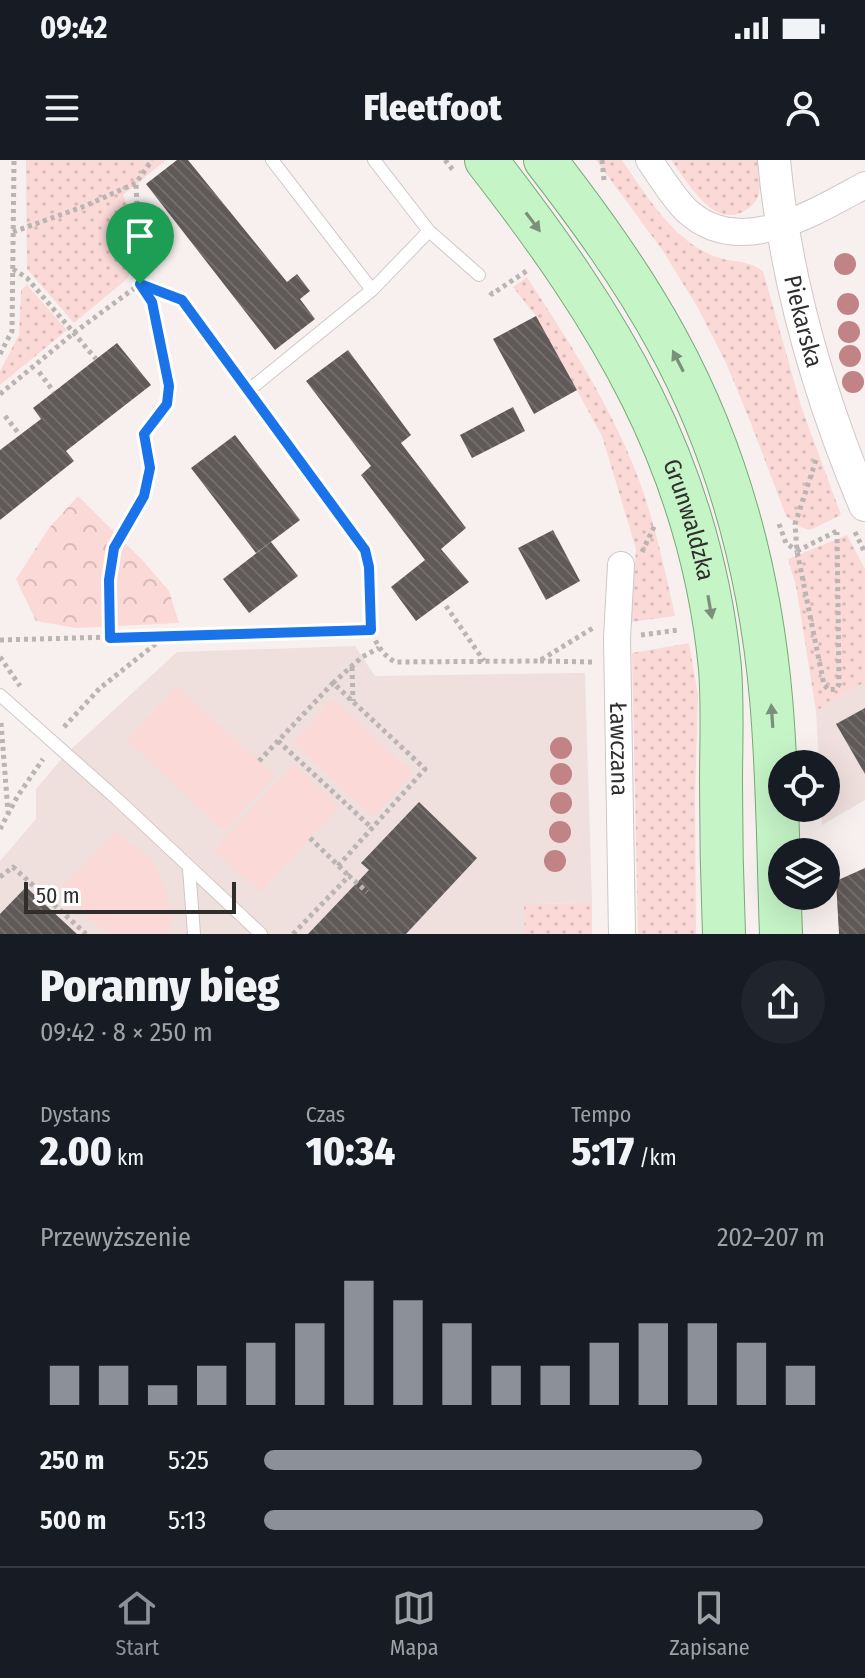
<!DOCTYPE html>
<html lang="pl">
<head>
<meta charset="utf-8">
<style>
	body { margin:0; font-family:"Fira Sans Condensed",sans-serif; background:#20242c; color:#f1f3f6; height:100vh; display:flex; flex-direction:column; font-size:30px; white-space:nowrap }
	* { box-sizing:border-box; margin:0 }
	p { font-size:26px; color:#9ea1a6 }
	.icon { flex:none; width:44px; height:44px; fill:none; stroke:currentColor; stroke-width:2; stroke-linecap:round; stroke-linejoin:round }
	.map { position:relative; height:774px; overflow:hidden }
	.sheet { display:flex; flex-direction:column; background:#171b24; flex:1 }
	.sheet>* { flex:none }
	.controls { position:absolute; left:768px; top:590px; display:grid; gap:16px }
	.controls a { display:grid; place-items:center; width:72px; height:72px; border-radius:50%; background:#171b24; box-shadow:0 8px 32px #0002; font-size:40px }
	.scale { position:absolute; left:24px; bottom:20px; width:212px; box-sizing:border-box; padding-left:8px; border:4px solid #302d2d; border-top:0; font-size:22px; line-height:28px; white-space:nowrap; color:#302d2d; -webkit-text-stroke:6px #fff; paint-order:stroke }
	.pin { position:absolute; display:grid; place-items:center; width:68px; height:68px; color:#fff; margin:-82px -34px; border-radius:50% 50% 50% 0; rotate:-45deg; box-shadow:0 0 8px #0007 }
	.pin .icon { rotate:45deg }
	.round { display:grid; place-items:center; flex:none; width:84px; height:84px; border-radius:42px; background:#20242c }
	.head { display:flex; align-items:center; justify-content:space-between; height:136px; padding:0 40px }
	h1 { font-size:44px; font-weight:800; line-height:60px }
	.stats { display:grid; grid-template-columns:repeat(3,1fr); gap:12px; height:136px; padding:8px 40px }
	.stats div { display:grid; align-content:center }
	.stats b { font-size:40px; font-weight:800 }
	.stats small { font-size:22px; font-weight:400 }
	.stats p { font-size:22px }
	.chart { height:224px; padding:16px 40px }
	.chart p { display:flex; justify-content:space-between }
	.chart svg { width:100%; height:144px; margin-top:8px; stroke:#8c9099; stroke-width:6 }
	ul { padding:0 40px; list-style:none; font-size:26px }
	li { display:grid; grid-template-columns:128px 96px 1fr; align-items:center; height:60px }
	li i { height:20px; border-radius:10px; background:#8c9099 }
	.status { display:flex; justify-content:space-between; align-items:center; height:56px; padding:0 40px; background:#171b24; direction:ltr }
	.status svg { height:22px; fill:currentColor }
	header { display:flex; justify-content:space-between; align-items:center; height:104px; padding:0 40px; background:#171b24; font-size:36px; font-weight:800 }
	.menu { display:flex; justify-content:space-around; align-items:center; height:112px; border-top:2px solid #363941; background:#171b24; font-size:22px; color:#9ea1a6 }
	.menu a { display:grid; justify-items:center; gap:4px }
	.menu .active { color:#8c9099 }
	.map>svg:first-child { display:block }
</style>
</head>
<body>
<div class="status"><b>09:42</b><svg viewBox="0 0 49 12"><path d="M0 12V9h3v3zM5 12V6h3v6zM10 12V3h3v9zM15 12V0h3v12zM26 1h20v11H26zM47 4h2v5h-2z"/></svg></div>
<header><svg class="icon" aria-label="menu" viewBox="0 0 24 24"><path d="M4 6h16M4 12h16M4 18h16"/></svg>Fleetfoot<svg class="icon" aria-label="person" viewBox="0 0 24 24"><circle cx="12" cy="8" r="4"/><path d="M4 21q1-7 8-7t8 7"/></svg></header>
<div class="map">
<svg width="865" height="774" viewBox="0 0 865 774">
	<defs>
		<pattern id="grass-dots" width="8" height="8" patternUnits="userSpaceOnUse" patternTransform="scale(2)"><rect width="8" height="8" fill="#fad9d7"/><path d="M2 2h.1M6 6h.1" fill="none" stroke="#d7bbb9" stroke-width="1.8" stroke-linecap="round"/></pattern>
		<pattern id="forest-crowns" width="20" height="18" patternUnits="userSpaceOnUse" patternTransform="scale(2)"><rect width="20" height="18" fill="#fad9d7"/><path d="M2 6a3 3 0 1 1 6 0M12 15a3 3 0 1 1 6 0" fill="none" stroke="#d7bbb9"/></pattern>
		<pattern id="building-back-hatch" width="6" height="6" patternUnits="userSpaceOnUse" patternTransform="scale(2)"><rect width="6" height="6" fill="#5f5958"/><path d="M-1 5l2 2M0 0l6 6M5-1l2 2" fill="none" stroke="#736e6d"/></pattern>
	</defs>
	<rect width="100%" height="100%" fill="#f8f0ef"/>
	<path fill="#efdfdd" d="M 355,486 L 375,516 L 585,513 L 592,743 L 525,744 L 525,774 L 0,774 L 0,701 L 36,659 L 36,629 L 66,594 L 177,492 Z
		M 865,522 L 865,640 L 822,665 L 821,648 L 826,648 L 826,604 L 819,604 L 816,551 Z"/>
	<path fill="url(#grass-dots)" d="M 26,0 L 166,0 L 123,35 L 134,60 L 132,106 L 128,118 L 74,163 L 27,109 Z
		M 596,0 L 622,0 C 647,36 673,81 716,97 C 734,103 745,99 763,111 L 801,246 L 841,355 L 810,370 L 800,367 L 786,356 L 752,266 L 726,203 L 698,148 L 663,91 Z
		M 671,0 L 757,0 C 760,20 765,39 746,50 C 714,71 687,21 671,0 Z
		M 527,117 C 569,182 612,247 639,320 C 655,364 665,410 675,456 L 631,462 L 636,389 L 602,276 L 536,156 L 513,127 Z
		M 27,125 L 67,170 L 0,225 L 0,211 L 19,175 L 21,130 Z
		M 847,375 L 865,409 L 865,522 L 816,551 L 796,426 L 788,399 Z
		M 689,483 L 698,535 L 695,637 L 696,774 L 638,774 L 632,493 Z
		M 592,743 L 592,774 L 525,774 L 524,744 Z"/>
	<path fill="url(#forest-crowns)" d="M 78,336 L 144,402 L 169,431 L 179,463 L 76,468 L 36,461 L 16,419 L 49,368 Z"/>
	<path fill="#fad9d7" d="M 177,526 L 275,616 L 224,671 L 127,580 Z
		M 333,539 L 413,613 L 373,657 L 293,582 Z
		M 294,604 L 339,647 L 260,732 L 214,690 Z
		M 116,672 C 127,681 142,690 151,700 C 168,720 170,749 170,774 L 107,774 L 59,730 Z"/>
	<path fill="url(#building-back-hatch)" d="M 177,0 L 188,0 L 287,122 L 297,114 L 310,131 L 300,139 L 315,159 L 275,190 L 146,24 Z
		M 536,156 L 577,230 L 534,254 L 493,179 Z
		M 117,183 L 151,225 L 66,291 L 74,301 L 0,360 L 0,290 L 41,259 L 33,248 Z
		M 348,190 L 411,275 L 401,283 L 466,368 L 441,389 L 469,422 L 416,461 L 391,427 L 425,400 L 361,315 L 371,306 L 306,221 Z
		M 513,247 L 525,271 L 472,298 L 460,275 Z
		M 235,275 L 300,360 L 256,393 L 191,308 Z
		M 553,370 L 580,421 L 546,440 L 518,388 Z
		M 271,382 L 298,416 L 249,453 L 223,419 Z
		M 865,548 L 865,614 L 836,564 Z
		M 419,642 L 477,698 L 406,774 L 308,774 L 369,710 L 361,703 Z
		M 865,708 L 865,774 L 839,774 L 836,721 Z
		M 26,727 L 77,774 L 0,774 L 0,754 Z"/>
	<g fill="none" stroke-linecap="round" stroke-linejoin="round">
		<g stroke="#cfc7c7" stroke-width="14">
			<path id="service" d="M 272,0 L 372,130
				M 374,0 L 429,71 L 479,115
				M 249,230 L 372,130 L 429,71
				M 0,535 L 117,639 L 261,774
				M 189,708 L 194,774"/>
		</g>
		<g stroke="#cfc7c7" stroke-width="28">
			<g id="minor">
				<path d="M 649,0 C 661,17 672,36 686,50 C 739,100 813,53 865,25"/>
				<path id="s1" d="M 621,405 L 617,478 L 622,774"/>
			</g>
		</g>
		<g stroke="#cfc7c7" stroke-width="34">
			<g id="tertiary">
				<path id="s2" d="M 774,0 C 785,118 819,236 865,345"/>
			</g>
		</g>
		<g stroke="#78a978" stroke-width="44">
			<g id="primary">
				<path id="s3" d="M 486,0 C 609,158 700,303 720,508 C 723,546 721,585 721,623 C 721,673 722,724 724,774"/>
				<path d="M 545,0 C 589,57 632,116 667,180 C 727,290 760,414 771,538 C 778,616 778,696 781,774"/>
			</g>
		</g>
		<path stroke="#bab4b3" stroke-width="5" stroke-dasharray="4 4" stroke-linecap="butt" d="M 445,0 L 453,10
			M 602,0 L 604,20
			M 13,72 L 85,46 L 136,23 L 152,0
			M 13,109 L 27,118 L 96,199
			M 490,132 L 492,134 L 528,110
			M 0,194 L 12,171 L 14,0
			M 39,212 L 54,232
			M 0,234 L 75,172 L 140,124 L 182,140 L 239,216
			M 259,244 L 365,390 C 375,427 356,479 395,502 L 539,501 L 593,468
			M 5,256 L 20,275
			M 816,300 L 795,364 L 797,391 L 824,525 L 829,530 L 836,529 L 839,524 L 837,372
			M 779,364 L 786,383 L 797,391
			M 855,372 L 865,393
			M 797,391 L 839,370
			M 642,392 L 655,365
			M 446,446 L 484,501
			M 641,475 L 679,470
			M 110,478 L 109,420 L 114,388 L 144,336 L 150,308 L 144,274 L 167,244 L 169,226 L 152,142 L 140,124 L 136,23
			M 0,480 L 371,470
			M 0,497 L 20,526
			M 540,501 L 594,502
			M 352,507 L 353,541
			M 1,563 L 8,652
			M 64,567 L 100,528 L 163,478
			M 278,581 L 372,668
			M 259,601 L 333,523
			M 0,669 L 17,637 L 43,599
			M 310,678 L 349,716
			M 338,706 L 425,609 L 333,523 L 362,497 L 379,488
			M 0,717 L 13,707 L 86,774
			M 293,774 L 349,716 L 367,732"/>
		<use href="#service" stroke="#fff" stroke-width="12"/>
		<use href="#minor" stroke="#fff" stroke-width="26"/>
		<use href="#tertiary" stroke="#fff" stroke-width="32"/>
		<use href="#primary" stroke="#c5f4c7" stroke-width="42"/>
	</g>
	<g fill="#c18385">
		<circle cx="845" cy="104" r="11"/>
		<circle cx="848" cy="144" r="11"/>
		<circle cx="849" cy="172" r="11"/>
		<circle cx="850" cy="196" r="11"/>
		<circle cx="853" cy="222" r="11"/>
		<circle cx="561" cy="588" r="11"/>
		<circle cx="561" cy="614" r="11"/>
		<circle cx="561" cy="643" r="11"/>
		<circle cx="560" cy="672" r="11"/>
		<circle cx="555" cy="701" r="11"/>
	</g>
	<defs><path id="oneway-solid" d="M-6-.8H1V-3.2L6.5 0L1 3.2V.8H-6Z" transform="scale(2)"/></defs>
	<g fill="#7a907a">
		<use href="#oneway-solid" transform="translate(533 62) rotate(53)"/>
		<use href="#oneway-solid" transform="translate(678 201) rotate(-117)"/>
		<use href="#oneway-solid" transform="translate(710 447) rotate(80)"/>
		<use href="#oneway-solid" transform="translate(772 556) rotate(-94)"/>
	</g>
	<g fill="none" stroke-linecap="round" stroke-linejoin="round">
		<g stroke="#fff" stroke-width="16">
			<path id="route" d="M 140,124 L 182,140 L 365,390 L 369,407 L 371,470 L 110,478 L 109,420 L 114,388 L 144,336 L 150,308 L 144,274 L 167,244 L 169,226 L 152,142 Z"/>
		</g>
		<use href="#route" stroke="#1a73e8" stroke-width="10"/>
	</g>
	<g text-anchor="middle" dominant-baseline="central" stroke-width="8" stroke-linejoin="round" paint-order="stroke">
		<g font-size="24" fill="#302d2d" stroke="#fff">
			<text stroke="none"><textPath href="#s2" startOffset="164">Piekarska</textPath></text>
			<text stroke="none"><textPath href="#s3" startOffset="416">Grunwaldzka</textPath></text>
			<text stroke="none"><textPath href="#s1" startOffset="184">Ławczana</textPath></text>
		</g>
	</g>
</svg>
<div class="controls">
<a><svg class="icon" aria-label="locate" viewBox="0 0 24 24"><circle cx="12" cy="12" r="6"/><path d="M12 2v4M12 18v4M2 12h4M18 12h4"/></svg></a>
<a><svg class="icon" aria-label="layers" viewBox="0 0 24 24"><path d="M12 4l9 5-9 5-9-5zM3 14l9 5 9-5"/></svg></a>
</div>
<div class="scale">50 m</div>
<div class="pin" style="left:140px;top:124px;background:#1e9e55"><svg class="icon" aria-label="arrive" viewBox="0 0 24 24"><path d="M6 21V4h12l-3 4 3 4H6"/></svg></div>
</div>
<section class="sheet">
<div class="head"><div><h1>Poranny bieg</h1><p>09:42 · 8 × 250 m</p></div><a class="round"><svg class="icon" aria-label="share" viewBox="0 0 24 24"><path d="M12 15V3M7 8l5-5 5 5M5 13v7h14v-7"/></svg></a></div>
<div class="stats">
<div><p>Dystans</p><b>2.00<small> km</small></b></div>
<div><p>Czas</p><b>10:34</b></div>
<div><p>Tempo</p><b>5:17<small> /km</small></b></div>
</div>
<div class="chart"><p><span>Przewyższenie</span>202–207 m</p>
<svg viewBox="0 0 160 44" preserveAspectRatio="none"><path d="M5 44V32M15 44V32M25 44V38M35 44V32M45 44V25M55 44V19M65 44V6M75 44V12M85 44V19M95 44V32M105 44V32M115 44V25M125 44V19M135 44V19M145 44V25M155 44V32"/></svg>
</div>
<ul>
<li><b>250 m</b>5:25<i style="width:78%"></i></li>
<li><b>500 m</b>5:13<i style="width:89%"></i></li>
</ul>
</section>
<nav class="menu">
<a class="active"><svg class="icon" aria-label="home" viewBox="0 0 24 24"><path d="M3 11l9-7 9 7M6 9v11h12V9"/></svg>Start</a>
<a><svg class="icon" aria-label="map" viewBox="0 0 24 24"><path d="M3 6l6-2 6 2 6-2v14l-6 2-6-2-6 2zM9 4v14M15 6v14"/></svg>Mapa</a>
<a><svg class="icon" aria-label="saved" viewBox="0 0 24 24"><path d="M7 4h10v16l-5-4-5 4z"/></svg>Zapisane</a>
</nav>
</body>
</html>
